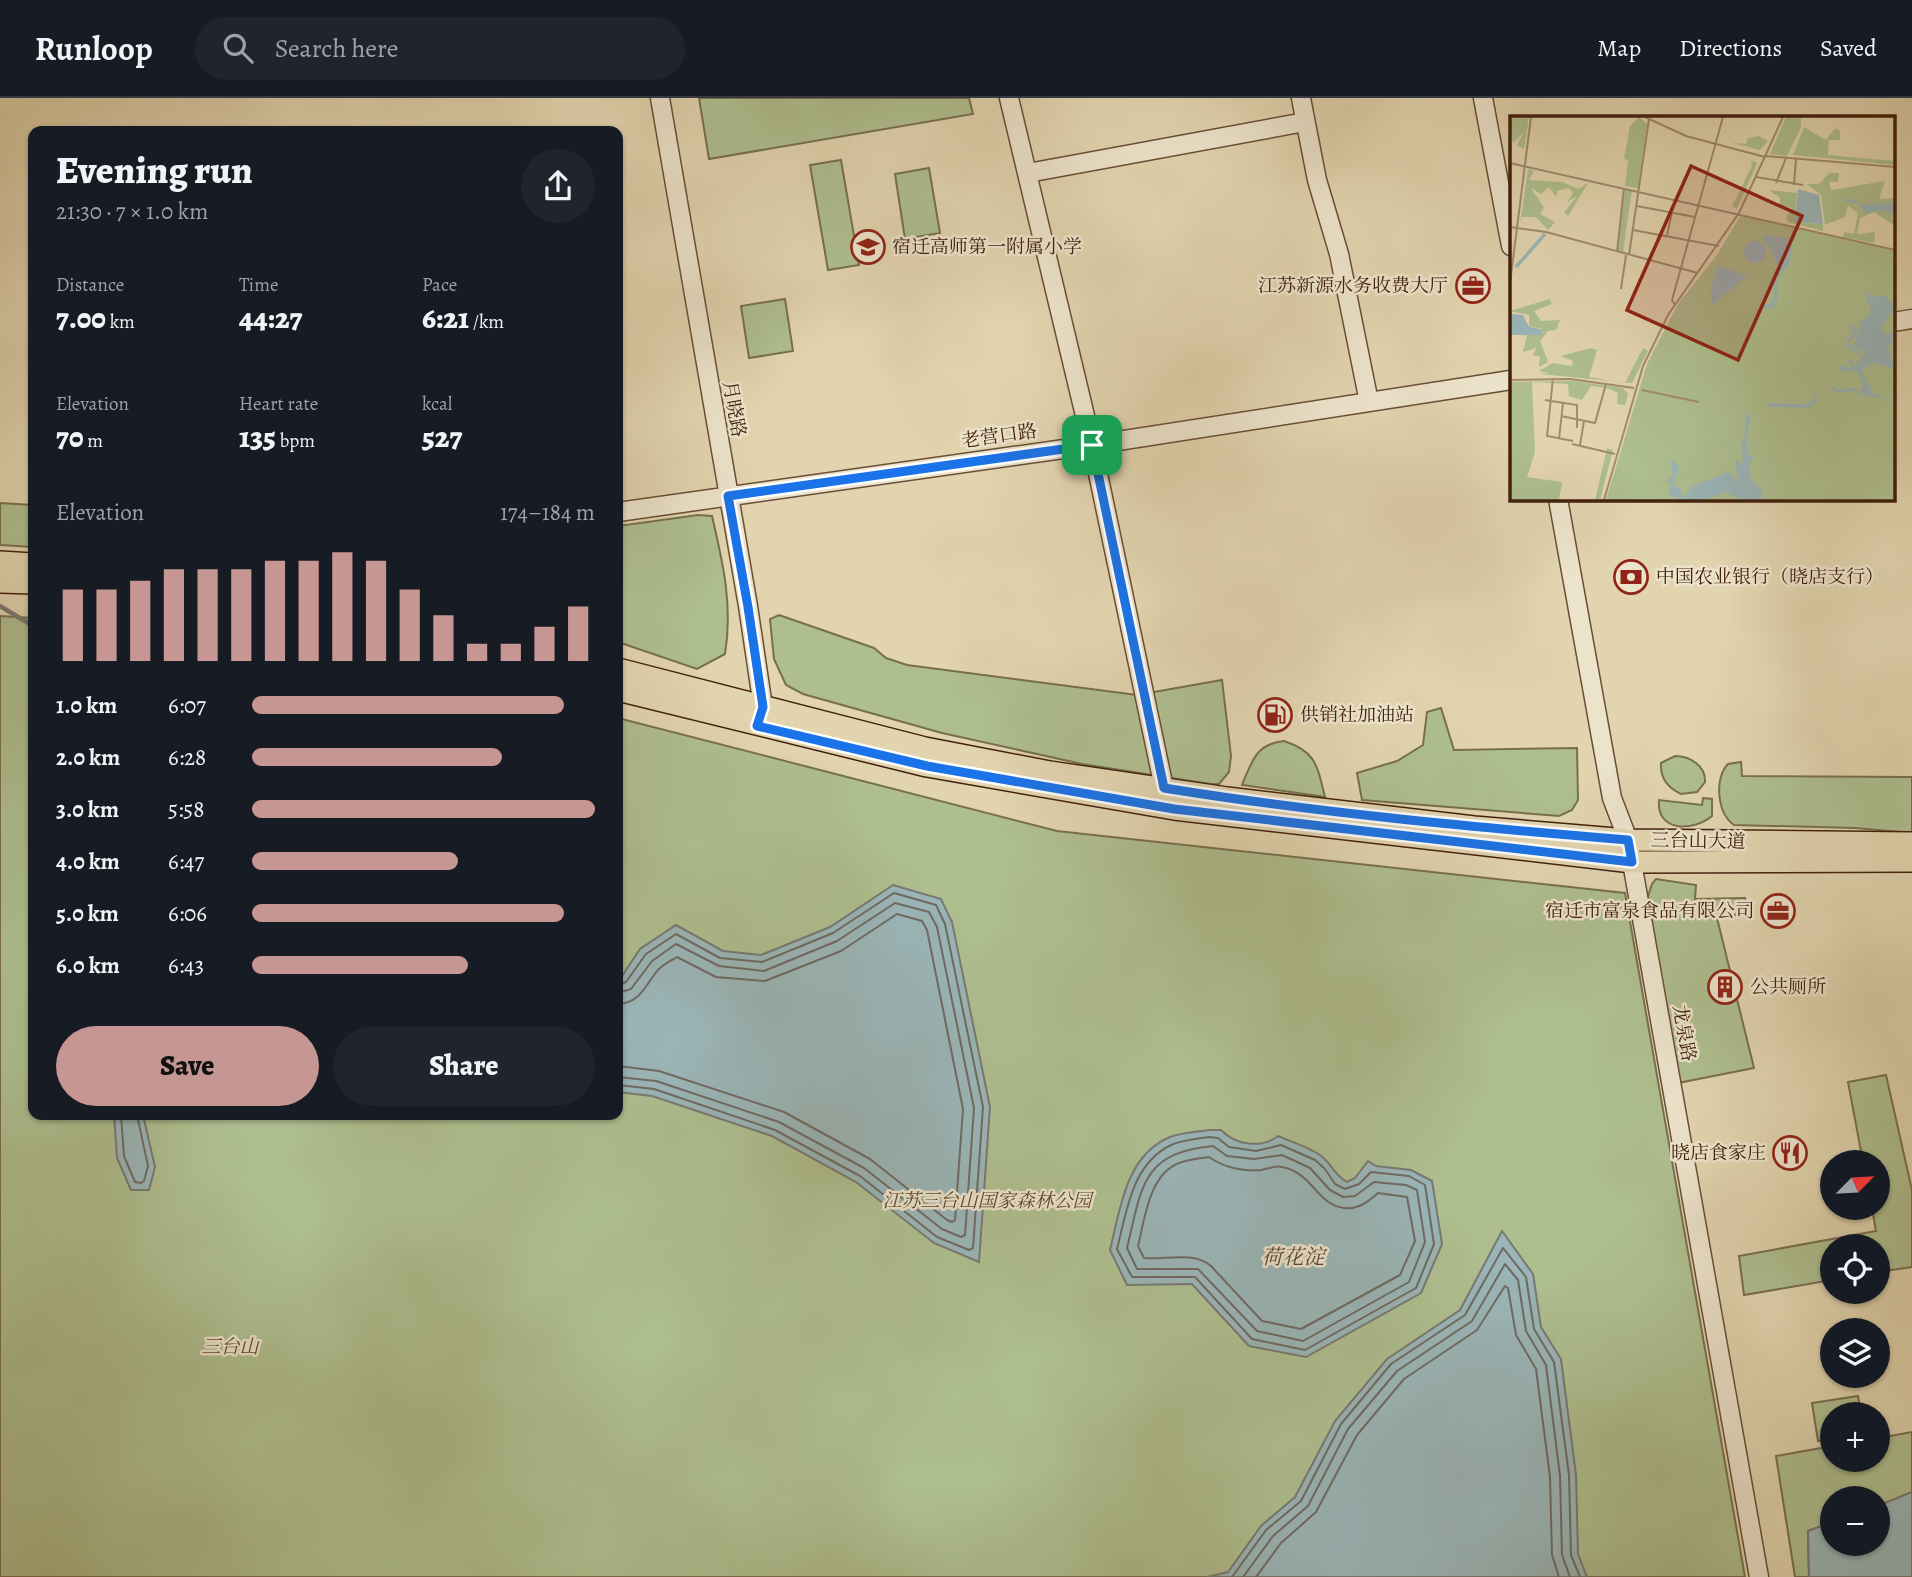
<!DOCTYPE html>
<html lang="en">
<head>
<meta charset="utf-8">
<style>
	body { margin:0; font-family:Alegreya,"Noto Serif SC",serif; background:#20242c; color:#f1f3f6; height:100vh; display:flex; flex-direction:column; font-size:26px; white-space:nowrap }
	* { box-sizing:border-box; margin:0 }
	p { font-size:23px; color:#9ea1a6 }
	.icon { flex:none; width:38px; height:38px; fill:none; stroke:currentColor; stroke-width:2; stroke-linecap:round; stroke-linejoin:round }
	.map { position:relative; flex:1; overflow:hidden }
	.sheet { position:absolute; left:28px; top:28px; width:595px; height:994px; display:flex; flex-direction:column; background:#171b24; border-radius:14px; box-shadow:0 2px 5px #0004 }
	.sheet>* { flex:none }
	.needle { width:46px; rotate:66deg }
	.tools { position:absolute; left:1820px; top:1052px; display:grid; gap:14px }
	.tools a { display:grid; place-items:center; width:70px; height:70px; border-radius:50%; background:#171b24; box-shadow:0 2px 5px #0004; font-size:35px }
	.pin { position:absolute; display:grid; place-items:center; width:60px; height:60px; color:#fff; margin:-30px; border-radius:14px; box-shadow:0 4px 10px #0006 }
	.round { display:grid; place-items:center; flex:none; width:74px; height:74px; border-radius:37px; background:#20242c }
	.overview { display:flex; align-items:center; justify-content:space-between; height:119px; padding:0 28px }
	h1 { font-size:38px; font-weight:800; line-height:52px }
	.metrics { display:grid; grid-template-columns:repeat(3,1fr); gap:10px; height:119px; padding:7px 28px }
	.metrics div { display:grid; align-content:center }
	.metrics b { font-size:30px; font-weight:800 }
	.metrics small { font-size:19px; font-weight:400 }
	.metrics p { font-size:19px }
	.chart { height:196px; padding:14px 28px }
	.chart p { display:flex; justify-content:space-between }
	.chart svg { width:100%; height:126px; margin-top:7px; stroke:#c59692; stroke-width:6 }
	.button { display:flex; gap:14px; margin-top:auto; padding:14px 28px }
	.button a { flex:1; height:80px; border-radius:42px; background:#c59692; color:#111; font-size:28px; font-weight:800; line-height:80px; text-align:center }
	.button a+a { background:#20242c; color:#f1f3f6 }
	ul { padding:0 28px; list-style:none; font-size:23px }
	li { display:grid; grid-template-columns:112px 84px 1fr; align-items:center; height:52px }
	li i { height:18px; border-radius:9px; background:#c59692 }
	header { display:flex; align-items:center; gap:42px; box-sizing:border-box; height:98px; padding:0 35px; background:#171b24; border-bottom:2px solid #363941 }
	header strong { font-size:33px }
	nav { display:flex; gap:38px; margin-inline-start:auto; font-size:24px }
	.search { width:490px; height:63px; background:#20242c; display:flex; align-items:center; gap:18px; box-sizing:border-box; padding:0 24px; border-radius:38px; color:#9ea1a6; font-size:26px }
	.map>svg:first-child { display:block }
</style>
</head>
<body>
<header>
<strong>Runloop</strong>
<div class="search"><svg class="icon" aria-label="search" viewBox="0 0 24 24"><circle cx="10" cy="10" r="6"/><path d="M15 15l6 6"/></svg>Search here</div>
<nav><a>Map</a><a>Directions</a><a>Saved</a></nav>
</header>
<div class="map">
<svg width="1912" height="1479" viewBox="0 0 1912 1479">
	<rect width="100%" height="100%" fill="#e1d4af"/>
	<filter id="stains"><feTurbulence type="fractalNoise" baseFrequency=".00286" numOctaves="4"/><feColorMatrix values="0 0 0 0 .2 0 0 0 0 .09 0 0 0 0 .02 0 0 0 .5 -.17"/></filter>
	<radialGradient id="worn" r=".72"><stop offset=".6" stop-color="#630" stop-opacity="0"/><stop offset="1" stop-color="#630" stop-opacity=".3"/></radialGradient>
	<path fill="#aebe8f" stroke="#786f4e" stroke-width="2" d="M 699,0 L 969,0 L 973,16 L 709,61 Z
		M 841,62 L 859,167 L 828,172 L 810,67 Z
		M 929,70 L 940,135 L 905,141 L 895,76 Z
		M 785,201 L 793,253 L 749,260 L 741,208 Z
		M 0,405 L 33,407 L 33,449 L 0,447 Z
		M 698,417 L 712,418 C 723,465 733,508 725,556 L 697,571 L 618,544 L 618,428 Z
		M 779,517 L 874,550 L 886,560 L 907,567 L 1137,597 L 1222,582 L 1231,658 L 1229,674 L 1219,686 L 1210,686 L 1082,666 L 942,635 L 803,596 L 786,587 L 774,561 L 770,521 Z
		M 0,518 L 33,520 L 33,1017 L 618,1017 L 618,620 L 1057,733 L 1625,795 L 1745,1479 L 0,1479 Z
		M 1441,610 L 1454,652 L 1577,650 L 1578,702 L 1572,712 L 1559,718 L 1362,702 L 1357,675 L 1397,663 L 1423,647 L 1427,614 Z
		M 1284,643 C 1317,654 1317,668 1325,699 L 1242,687 C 1252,663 1256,646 1284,643 Z
		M 1675,658 C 1690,658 1706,668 1705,684 L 1697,694 L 1681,696 C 1668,690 1660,680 1661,665 Z
		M 1741,664 L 1742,678 L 1912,679 L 1912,735 L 1855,730 L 1734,727 C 1717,715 1714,680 1728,666 Z
		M 1703,700 L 1712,701 L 1712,718 C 1693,734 1656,734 1659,702 L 1702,707 Z
		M 1656,781 L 1696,787 L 1695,801 L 1745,800 L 1747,815 L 1717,820 L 1754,970 L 1678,985 L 1645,807 L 1652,786 Z
		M 1886,977 L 1912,1092 L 1912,1169 L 1878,1174 L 1878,1148 L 1832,1148 L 1832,1182 L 1744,1197 L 1739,1158 L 1876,1133 L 1872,1110 L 1878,1110 L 1878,1064 L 1863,1064 L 1848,984 Z
		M 1858,1298 L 1861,1316 L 1832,1316 L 1832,1341 L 1818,1343 L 1812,1305 Z
		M 1912,1334 L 1912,1394 L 1878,1408 L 1878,1400 L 1832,1400 L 1832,1424 L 1808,1433 L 1809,1479 L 1795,1479 L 1776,1358 L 1832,1348 L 1832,1362 L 1878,1362 L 1878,1340 Z"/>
	<path fill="#9ab5b7" stroke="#777973" stroke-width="2" d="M 893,787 L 941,801 L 952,824 L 990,1009 L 979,1164 L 934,1145 L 856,1084 L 772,1038 L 652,998 L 618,994 L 618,884 L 640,851 L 676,827 L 723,853 L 761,857 L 830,829 Z
		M 114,1017 L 143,1017 L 155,1069 L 149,1092 L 131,1092 L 117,1060 Z
		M 1209,1032 L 1221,1032 C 1235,1047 1261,1051 1278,1038 C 1292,1044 1308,1049 1320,1057 C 1331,1065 1335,1078 1347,1084 L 1355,1080 L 1368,1063 L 1376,1068 L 1411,1072 L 1432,1083 L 1442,1146 L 1421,1195 L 1306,1259 L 1249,1248 L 1192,1186 L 1127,1187 L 1110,1152 C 1120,1111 1126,1057 1170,1039 C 1181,1035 1197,1034 1209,1032 Z
		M 1502,1133 L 1533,1176 L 1541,1229 L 1561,1261 L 1576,1377 L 1578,1456 L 1587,1479 L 1207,1479 L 1228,1474 L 1261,1428 L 1295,1399 L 1335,1323 L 1387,1261 L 1460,1212 Z
		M 1912,1394 L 1912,1479 L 1809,1479 L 1808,1433 L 1832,1424 L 1832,1446 L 1878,1446 L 1878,1408 Z"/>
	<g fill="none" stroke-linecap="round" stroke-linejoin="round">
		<path stroke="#6e6a62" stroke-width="2" d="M 618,887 L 626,884 L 646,856 L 676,836 L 720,860 L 762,864 L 833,835 L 894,795 L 936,807 L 945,826 L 983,1009 L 973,1150 L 969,1152 L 937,1139 L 860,1078 L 775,1032 L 654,991 L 618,987
			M 618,895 L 631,891 L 652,863 L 676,846 L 719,868 L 764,873 L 837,843 L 895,805 L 929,814 L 937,829 L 974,1010 L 965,1137 L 961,1139 L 942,1131 L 864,1070 L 779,1024 L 656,983 L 618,979
			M 618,906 C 640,905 645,888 657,873 C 662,867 670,863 677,859 L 716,879 L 765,883 L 841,853 L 897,816 L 922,823 L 927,832 L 963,1011 L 955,1122 L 952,1124 L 947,1122 L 870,1061 L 784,1014 L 659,973 L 618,968
			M 121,1017 L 124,1058 L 135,1084 L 141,1085 L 144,1083 L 148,1068 L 137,1017
			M 1209,1039 L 1218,1040 L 1229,1049 L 1256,1053 L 1281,1047 L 1315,1062 L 1325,1071 L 1335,1086 L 1345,1091 L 1359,1086 L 1371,1074 L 1409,1078 L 1425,1087 L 1434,1146 L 1416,1190 L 1305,1252 L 1252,1241 L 1195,1179 L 1132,1179 L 1117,1151 C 1127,1112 1132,1066 1171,1047 C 1182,1042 1197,1041 1209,1039 Z
			M 1213,1048 L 1227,1058 L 1254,1061 L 1282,1057 L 1310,1070 L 1330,1092 L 1343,1099 L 1355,1098 L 1374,1084 L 1406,1087 L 1417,1092 L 1425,1144 L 1409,1184 L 1303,1243 L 1257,1233 L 1198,1171 L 1137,1171 L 1127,1150 C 1142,1089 1141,1055 1213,1048 Z
			M 1209,1059 C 1223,1069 1243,1074 1261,1072 C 1268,1071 1276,1067 1282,1069 C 1313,1075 1317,1107 1344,1110 C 1358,1112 1369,1103 1378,1095 L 1407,1099 L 1415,1143 L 1400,1177 L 1301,1231 L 1262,1223 L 1211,1168 C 1193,1153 1165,1162 1144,1160 L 1138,1148 C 1145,1120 1149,1074 1182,1064 C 1190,1061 1200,1060 1209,1059 Z
			M 1232,1479 L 1266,1432 L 1301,1403 L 1341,1326 L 1391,1266 L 1465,1217 L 1503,1150 L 1526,1179 L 1534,1231 L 1554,1264 L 1569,1377 L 1571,1457 L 1580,1479
			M 1243,1479 L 1273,1438 L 1308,1408 L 1348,1331 L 1397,1273 L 1472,1223 L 1505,1166 L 1518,1182 L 1526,1233 L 1546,1267 L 1560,1378 L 1562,1457 L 1570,1479
			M 1256,1479 L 1281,1445 L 1316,1414 L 1357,1337 L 1404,1281 L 1477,1232 L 1505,1188 L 1508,1190 L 1516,1237 L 1536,1271 L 1550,1379 L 1552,1457 L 1559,1479"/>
		<path stroke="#777973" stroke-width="4.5" d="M 0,508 L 33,528"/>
		<g stroke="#6a4d36" stroke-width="21">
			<path id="minor" d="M 660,0 L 748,508 L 763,609 L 760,618
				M 1009,0 L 1092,347 L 1164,690 L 1170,702
				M 1301,0 L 1317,82 L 1339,156 L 1369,304
				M 1483,0 L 1511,148
				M 1028,75 L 1305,24
				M 1893,224 L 1912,221
				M 1558,401 L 1612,700 L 1628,742 L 1759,1479
				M 618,414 L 1092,347 L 1511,282"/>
		</g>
		<g stroke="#42200e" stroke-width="24">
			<path id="major" d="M 0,464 L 33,466
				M 0,484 L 33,485
				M 618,571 L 925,650 L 1050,674 L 1227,700 L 1474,729 L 1628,742 L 1912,745
				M 618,592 L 927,668 L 1174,711 L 1632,764 L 1912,763"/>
		</g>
		<use href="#minor" stroke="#ece3cb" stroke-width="18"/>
		<use href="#major" stroke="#e1d4af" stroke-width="21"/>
	</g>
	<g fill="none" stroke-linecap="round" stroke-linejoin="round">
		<g stroke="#fff" stroke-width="14">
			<path id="route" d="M 1092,347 L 1164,690 C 1318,715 1473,729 1628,742 L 1632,764 L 1174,711 L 927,668 L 757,628 L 763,609 L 748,509 L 728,398 Z"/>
		</g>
		<use href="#route" stroke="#1a73e8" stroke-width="9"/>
	</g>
	<defs>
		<g id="school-ring" transform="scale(1.75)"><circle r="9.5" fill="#ece3cb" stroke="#8f2418" stroke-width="1.5"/><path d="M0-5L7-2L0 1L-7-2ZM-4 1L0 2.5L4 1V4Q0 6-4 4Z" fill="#8f2418"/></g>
		<g id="office-ring" transform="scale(1.75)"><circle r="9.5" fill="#ece3cb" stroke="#8f2418" stroke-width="1.5"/><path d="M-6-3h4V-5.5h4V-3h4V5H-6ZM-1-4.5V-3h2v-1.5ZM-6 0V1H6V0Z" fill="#8f2418"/></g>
		<g id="bank-ring" transform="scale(1.75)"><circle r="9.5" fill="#ece3cb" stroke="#8f2418" stroke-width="1.5"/><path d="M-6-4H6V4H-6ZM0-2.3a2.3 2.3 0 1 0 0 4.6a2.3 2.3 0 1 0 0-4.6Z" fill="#8f2418"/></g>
		<g id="fuel-ring" transform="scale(1.75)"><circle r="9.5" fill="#ece3cb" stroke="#8f2418" stroke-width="1.5"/><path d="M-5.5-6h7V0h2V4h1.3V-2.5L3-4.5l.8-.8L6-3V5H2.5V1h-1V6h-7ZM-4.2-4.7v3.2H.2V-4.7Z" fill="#8f2418"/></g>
		<g id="building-ring" transform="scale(1.75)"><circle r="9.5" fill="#ece3cb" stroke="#8f2418" stroke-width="1.5"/><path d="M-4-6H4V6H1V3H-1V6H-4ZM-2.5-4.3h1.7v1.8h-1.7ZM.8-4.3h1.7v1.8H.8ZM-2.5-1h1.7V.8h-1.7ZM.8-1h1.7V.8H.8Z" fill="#8f2418"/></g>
		<g id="restaurant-ring" transform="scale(1.75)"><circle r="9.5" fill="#ece3cb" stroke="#8f2418" stroke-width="1.5"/><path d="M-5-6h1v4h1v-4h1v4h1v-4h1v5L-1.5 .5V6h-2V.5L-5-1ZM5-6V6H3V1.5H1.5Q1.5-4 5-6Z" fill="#8f2418"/></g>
	</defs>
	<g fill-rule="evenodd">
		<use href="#school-ring" x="868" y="149"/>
		<use href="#office-ring" x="1473" y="188"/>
		<use href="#bank-ring" x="1631" y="479"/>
		<use href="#fuel-ring" x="1275" y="617"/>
		<use href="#office-ring" x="1778" y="813"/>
		<use href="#building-ring" x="1725" y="889"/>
		<use href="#restaurant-ring" x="1790" y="1055"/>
	</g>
	<g text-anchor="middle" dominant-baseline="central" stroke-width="5" stroke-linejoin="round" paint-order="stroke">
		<g font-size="19" fill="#42200e" stroke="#ece3cb" text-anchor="start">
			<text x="892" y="149">宿迁高师第一附属小学</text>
			<text x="1448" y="188" text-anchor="end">江苏新源水务收费大厅</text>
			<text x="1656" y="479">中国农业银行（晓店支行）</text>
			<text x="1300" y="617">供销社加油站</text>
			<text x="1754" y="813" text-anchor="end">宿迁市富泉食品有限公司</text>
			<text x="1750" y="889">公共厕所</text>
			<text x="1766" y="1055" text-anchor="end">晓店食家庄</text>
		</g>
		<g font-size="19" fill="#42200e" stroke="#ece3cb">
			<text transform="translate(734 311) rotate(80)">月晓路</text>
			<text transform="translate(999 338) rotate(-8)">老营口路</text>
			<text transform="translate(1698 743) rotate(1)">三台山大道</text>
			<text transform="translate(1684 935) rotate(80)">龙泉路</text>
		</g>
		<g font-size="19" font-style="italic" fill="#5d482e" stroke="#ece3cb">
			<text x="987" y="1103">江苏三台山国家森林公园</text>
			<text x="230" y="1249">三台山</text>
		</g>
		<g font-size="21" font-style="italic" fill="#584538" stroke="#ece3cb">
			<text x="1293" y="1159">荷花淀</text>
		</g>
	</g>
	<g transform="translate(1510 18)">
		<rect width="385" height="385" fill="#e1d4af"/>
		<path d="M 19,1 L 14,33 L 7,29 L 14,16 L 4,26 L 0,24 L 0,2 ZM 129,1 L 137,8 L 128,72 L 115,70 L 118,44 L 114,43 L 120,10 ZM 276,1 L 291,1 L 291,11 L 277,40 L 260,38 ZM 294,11 L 316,24 L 325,12 L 330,14 L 330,24 L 319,24 L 318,39 L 385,45 L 385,49 L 283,39 ZM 249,20 L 258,25 L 250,34 L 222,27 L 236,28 L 238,22 ZM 225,37 L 247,47 L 227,93 L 222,90 L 242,50 L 241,44 ZM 18,53 L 24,55 L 19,64 L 52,66 L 68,73 L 78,67 L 58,100 L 54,97 L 67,80 L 57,86 L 63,77 L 59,72 L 47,75 L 46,81 L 39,71 L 31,78 L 21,72 L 34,92 L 30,98 L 45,106 L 38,114 L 26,101 L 12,101 L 10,110 ZM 319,57 L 329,57 L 328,66 L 319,66 L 321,74 L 375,65 L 369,83 L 385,82 L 385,110 L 364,96 L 350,102 L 347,118 L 365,116 L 364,127 L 333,121 L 334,116 L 344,118 L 348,97 L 338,90 L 335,101 L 315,109 L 311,79 L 297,68 L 309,68 ZM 115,73 L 122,74 L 113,136 L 107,135 ZM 259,74 L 287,77 L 285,106 L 313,108 L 313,115 L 278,106 L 276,102 L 282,92 L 270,89 L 270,82 ZM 231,99 L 385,135 L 385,384 L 96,384 L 137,248 L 168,188 L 207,139 ZM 40,183 L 42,188 L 24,195 L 31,205 L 50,204 L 46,214 L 38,215 L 30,225 L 38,246 L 29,251 L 30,241 L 23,239 L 26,232 L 13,236 L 17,219 L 31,219 L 31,212 L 19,211 L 19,199 L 0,195 ZM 81,232 L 87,234 L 79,261 L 115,267 L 133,232 L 138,235 L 122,267 L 30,258 L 38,257 L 29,255 L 43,247 L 62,250 L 63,245 L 51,240 ZM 63,265 L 113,272 L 118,278 L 115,289 L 107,288 L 108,277 L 97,272 L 81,270 L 72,284 L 59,280 L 58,268 L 22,266 L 25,336 L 17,361 L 52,366 L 49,384 L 0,384 L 0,266 ZM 97,332 L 103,334 L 90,384 L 85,384 Z" fill="#aebe8f"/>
		<path d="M 288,73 L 309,79 L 313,108 L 285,106 ZM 336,82 L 357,89 L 385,86 L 385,99 L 373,94 L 356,97 L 350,88 L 334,85 ZM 252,119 L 283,124 L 279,149 L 266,163 L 269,151 ZM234 136a11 11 0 1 1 22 0a11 11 0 1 1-22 0ZM 208,150 L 237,160 L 202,189 L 201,171 ZM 355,178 L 377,181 L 385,191 L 372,210 L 373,217 L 385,218 L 378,233 L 385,253 L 363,247 L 351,255 L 364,278 L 385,285 L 348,278 L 353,269 L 348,256 L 329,254 L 329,249 L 342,252 L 338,246 L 349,238 L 336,231 L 336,226 L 351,236 L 342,245 L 345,250 L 355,236 L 344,230 L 350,207 L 361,196 ZM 0,198 L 13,199 L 19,211 L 31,213 L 31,219 L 0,219 ZM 236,323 L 239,339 L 244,342 L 239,347 L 241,364 L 252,373 L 251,384 L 230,384 L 216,376 L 194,384 L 170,384 L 158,378 L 162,367 L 155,366 L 163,360 L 161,343 L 169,350 L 164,368 L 171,374 L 172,383 L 183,370 L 218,356 L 227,364 L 226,343 L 233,348 L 231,326 Z" fill="#9ab5b7"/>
		<path fill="none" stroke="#9ab5b7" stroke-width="3.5" d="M 6,151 L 35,118M 254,191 L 262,190 L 266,182 L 266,163M 338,225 L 346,217 L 340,209M 323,271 L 328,275 L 348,273M 258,289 L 297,290 L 305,285 L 304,277M 236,323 L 238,298"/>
		<path fill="none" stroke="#a18c6f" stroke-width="2" d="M 135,1 L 176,20 L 255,41M 255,40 L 385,51M 0,47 L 385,134M 246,61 L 293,69M 266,67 L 276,42M 284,69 L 286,43M 127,90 L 185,101M 0,111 L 36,116 L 188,157M 123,114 L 209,130M 157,119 L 162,97M 107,136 L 114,72M 119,139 L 139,3M 0,167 L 21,1M 111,173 L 116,139M 165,189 L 162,184 L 213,1M 43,262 L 37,320 L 63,325M 0,264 L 60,263 L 124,272M 132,274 L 189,286M 35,284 L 67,289 L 67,312M 51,300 L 85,307 L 96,268M 49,323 L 53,287M 62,328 L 105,338M 70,329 L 74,305M 94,384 L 133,250 L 158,199 L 229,97 L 273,1"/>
		<path fill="#8f2418" fill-opacity="0.15" stroke="#8f2418" stroke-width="3.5" d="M 181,50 L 292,100 L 228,244 L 117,194 Z"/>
		<rect width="385" height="385" fill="none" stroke="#42200e" stroke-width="3.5"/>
	</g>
	<rect width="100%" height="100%" filter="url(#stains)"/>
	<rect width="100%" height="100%" fill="url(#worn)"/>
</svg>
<div class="tools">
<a><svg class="needle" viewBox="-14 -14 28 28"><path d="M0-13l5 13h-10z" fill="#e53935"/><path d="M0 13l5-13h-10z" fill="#9ea1a6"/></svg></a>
<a><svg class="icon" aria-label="locate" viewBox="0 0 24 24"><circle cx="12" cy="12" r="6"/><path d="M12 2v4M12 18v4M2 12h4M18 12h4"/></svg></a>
<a><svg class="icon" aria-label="layers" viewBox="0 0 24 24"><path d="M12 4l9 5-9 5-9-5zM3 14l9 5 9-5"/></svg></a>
<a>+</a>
<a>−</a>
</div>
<div class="pin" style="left:1092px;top:347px;background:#1e9e55"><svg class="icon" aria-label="arrive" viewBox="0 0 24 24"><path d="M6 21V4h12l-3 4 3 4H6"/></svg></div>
<section class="sheet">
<div class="overview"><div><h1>Evening run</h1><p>21:30 · 7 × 1.0 km</p></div><a class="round"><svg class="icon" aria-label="share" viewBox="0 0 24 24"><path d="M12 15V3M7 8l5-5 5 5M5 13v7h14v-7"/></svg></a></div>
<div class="metrics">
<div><p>Distance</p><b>7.00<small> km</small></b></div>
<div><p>Time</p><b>44:27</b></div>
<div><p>Pace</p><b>6:21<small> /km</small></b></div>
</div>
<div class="metrics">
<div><p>Elevation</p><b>70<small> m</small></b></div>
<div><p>Heart rate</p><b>135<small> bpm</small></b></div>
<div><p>kcal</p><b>527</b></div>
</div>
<div class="chart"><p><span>Elevation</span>174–184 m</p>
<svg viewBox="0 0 160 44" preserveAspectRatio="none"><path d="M5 44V19M15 44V19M25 44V16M35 44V12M45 44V12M55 44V12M65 44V9M75 44V9M85 44V6M95 44V9M105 44V19M115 44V28M125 44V38M135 44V38M145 44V32M155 44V25"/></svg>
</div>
<ul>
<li><b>1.0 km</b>6:07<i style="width:91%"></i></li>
<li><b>2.0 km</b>6:28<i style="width:73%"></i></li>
<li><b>3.0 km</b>5:58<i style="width:100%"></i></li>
<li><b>4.0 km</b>6:47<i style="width:60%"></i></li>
<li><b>5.0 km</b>6:06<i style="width:91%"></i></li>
<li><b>6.0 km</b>6:43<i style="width:63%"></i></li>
</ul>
<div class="button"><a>Save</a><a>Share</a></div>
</section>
</div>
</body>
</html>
